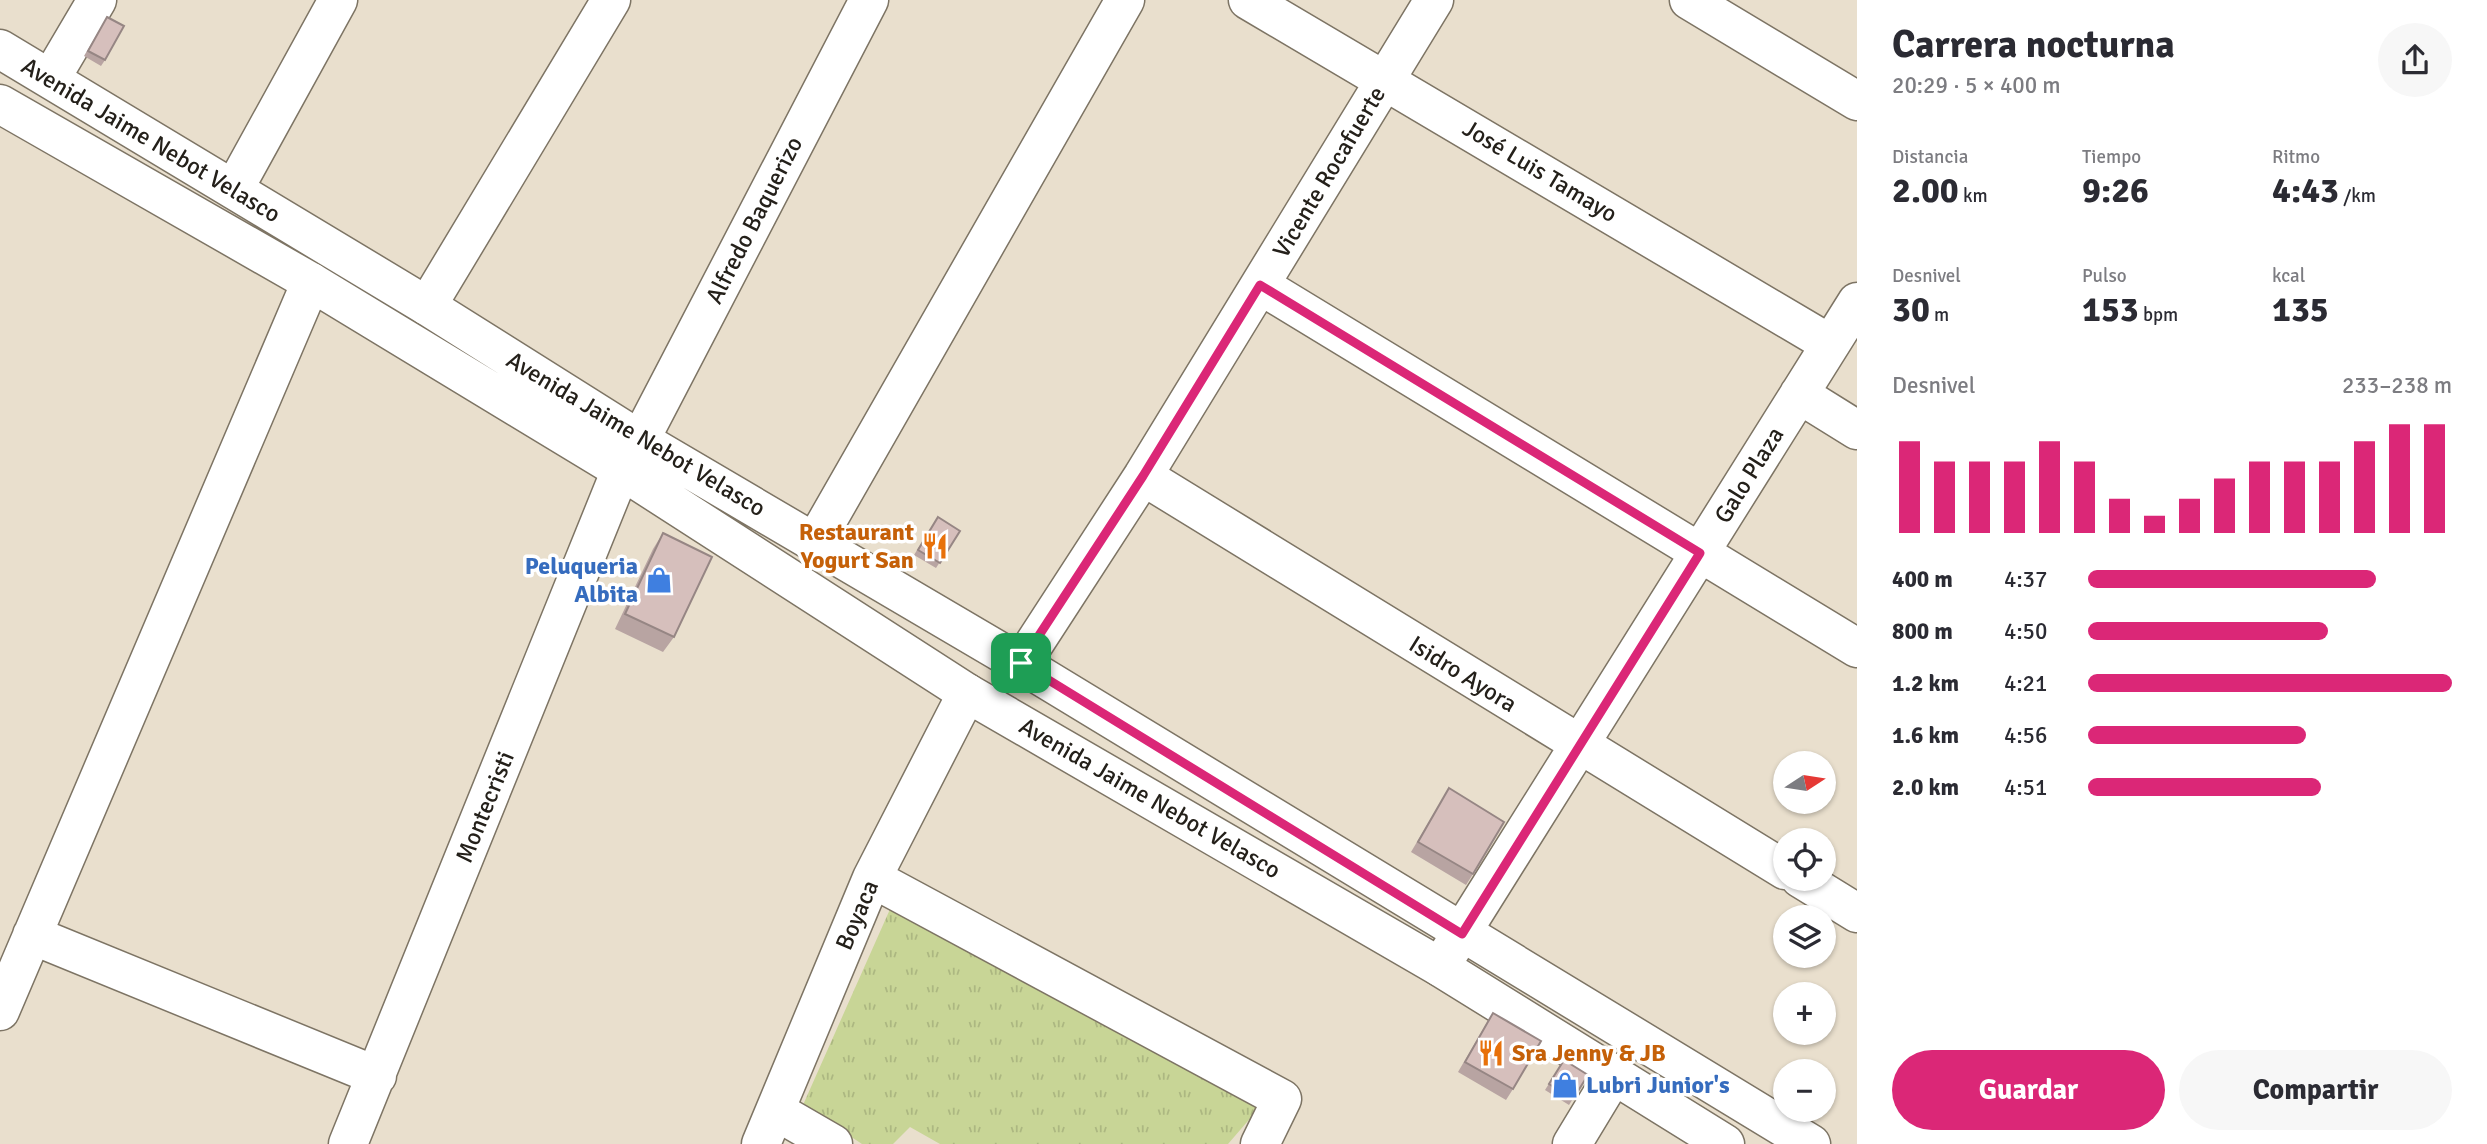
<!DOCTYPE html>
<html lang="es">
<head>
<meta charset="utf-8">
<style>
	body { margin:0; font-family:Signika,sans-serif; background:#f7f7f7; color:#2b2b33; height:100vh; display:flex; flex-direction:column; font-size:26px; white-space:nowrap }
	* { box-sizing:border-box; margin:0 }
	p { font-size:23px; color:#7c7c81 }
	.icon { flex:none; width:38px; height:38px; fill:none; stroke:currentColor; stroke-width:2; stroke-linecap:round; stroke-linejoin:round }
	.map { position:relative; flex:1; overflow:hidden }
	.side { display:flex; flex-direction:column; background:#fff; width:630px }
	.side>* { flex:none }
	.needle { width:46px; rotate:78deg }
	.fabs { position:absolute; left:1773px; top:751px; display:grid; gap:14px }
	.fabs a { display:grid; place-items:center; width:63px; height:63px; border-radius:50%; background:#fff; box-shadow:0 2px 5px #0004; font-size:35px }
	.pin { position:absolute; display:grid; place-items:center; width:60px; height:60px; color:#fff; margin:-30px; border-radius:14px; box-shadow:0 4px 10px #0006 }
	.round { display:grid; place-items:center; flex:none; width:74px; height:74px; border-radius:37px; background:#f7f7f7 }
	.headline { display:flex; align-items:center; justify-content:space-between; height:119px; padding:0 35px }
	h1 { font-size:38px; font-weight:700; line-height:52px }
	.figures { display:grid; grid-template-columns:repeat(3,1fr); gap:10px; height:119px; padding:7px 35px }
	.figures div { display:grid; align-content:center }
	.figures b { font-size:35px; font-weight:700 }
	.figures small { font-size:19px; font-weight:400 }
	.figures p { font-size:19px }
	.chart { height:196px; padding:14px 35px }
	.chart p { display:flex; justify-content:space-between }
	.chart svg { width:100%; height:126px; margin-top:7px; stroke:#db2777; stroke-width:6 }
	.action { display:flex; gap:14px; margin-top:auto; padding:14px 35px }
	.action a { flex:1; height:80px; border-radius:42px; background:#db2777; color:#fff; font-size:28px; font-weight:700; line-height:80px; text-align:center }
	.action a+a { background:#f7f7f7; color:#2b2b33 }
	ul { padding:0 35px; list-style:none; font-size:23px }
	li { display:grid; grid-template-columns:112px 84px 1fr; align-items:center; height:52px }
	li i { height:18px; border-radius:9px; background:#db2777 }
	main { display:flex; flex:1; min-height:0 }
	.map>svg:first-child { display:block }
</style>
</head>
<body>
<main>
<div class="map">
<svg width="1857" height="1144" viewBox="0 0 1857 1144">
	<defs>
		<pattern id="park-tufts" width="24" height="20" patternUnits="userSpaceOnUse" patternTransform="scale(1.75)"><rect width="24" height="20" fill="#c8d596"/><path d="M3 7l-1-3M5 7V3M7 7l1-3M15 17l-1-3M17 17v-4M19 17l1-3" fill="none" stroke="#acb781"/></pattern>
	</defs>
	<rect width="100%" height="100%" fill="#e9dfcd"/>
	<path fill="url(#park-tufts)" d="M 891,907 L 1260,1107 L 1228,1144 L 940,1144 L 910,1127 L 893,1144 L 862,1144 L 803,1105 Z"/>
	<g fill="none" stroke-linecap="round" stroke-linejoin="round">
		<g stroke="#7d7464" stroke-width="41">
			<path id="minor" d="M 1248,0 L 1830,344
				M 1689,0 L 1857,101
				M 51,78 L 97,0
				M 234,189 L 338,0
				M 1260,285 L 1857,648
				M 427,306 L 611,0
				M 1799,394 L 1857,430
				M 640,440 L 869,0
				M 1143,476 L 1785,870
				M 815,542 L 1125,0
				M 1021,664 L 1143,476 L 1434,0
				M 872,878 L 1282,1099 L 1260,1144
				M 1800,878 L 1857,913
				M 32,935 L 377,1076
				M 1440,967 L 1857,302
				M 0,1011 L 311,282
				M 776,1111 L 833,1144
				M 348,1144 L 621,470
				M 761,1144 L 872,878 L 967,693
				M 1572,1144 L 1615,1073"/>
		</g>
		<g stroke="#7d7464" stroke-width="41">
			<path id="major" d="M 0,49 L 427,306 L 640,440 L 1021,664 L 1811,1144
				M 0,104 L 311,282 L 621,470 L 967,693 L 1440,967 L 1725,1144"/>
		</g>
		<use href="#minor" stroke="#fff" stroke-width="38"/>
		<use href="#major" stroke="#fff" stroke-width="38"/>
	</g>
	<path fill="#b8a4a2" d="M 107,17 L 105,60 L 101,66 L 84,56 Z
		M 938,517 L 960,531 L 936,568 L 914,555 Z
		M 663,533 L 674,637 L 663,652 L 615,629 L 653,549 Z
		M 1449,788 L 1473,874 L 1466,885 L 1411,852 Z
		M 1493,1013 L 1513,1089 L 1506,1100 L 1458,1072 L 1486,1024 Z
		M 1564,1060 L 1588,1075 L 1569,1105 L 1545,1090 Z"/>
	<path fill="#d6bfbc" stroke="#968684" stroke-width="2" d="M 107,17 L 124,26 L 105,60 L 88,51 Z
		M 938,517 L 960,531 L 940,563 L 918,550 Z
		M 663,533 L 712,557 L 674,637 L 625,614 Z
		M 1449,788 L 1504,822 L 1473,874 L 1418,842 Z
		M 1493,1013 L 1541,1041 L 1513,1089 L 1465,1062 Z
		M 1564,1060 L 1588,1075 L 1573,1099 L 1549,1084 Z"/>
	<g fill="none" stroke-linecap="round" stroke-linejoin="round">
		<g stroke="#fff" stroke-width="14">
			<path id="route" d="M 1260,285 L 1700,553 L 1462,934 L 1021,663 L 1143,476 Z"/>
		</g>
		<use href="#route" stroke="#db2777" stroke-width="9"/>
	</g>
	<defs>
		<g id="restaurant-bare" transform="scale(2.1)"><path d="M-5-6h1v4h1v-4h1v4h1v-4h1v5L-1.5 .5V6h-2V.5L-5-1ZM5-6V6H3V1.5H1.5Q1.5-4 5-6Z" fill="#e8710a" stroke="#fff" stroke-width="2.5" paint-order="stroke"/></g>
		<g id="shop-bare" transform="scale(2.1)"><path d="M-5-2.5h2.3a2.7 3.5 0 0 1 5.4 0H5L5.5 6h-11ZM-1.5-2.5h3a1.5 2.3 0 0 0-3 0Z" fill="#3f7fe0" stroke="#fff" stroke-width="2.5" paint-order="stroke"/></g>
	</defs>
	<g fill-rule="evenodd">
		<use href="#restaurant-bare" x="935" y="546"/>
		<use href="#shop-bare" x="659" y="580"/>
		<use href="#restaurant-bare" x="1491" y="1053"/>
		<use href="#shop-bare" x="1565" y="1085"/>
	</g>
	<g text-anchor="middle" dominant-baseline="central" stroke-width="7" stroke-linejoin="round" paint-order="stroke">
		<g font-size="24" fill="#24201a" stroke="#fff">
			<text transform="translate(151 140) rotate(31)">Avenida Jaime Nebot Velasco</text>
			<text transform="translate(1540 171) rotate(31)">José Luis Tamayo</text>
			<text transform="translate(1329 172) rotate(-59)">Vicente Rocafuerte</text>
			<text transform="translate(754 220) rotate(-63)">Alfredo Baquerizo</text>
			<text transform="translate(636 434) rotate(31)">Avenida Jaime Nebot Velasco</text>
			<text transform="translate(1749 475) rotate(-58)">Galo Plaza</text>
			<text transform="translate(1463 674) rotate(32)">Isidro Ayora</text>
			<text transform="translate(1150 798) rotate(30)">Avenida Jaime Nebot Velasco</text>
			<text transform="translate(485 807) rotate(-68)">Montecristi</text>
			<text transform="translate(857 915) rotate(-67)">Boyaca</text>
		</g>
		<g font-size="24" font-weight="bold" fill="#c56008" stroke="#fff" text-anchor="end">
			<text x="914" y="532">Restaurant<tspan x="914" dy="28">Yogurt San</tspan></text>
			<text x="1512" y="1053" text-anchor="start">Sra Jenny &amp; JB</text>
		</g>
		<g font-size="24" font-weight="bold" fill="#366cbe" stroke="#fff" text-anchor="end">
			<text x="638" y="566">Peluqueria<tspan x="638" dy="28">Albita</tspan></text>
			<text x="1586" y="1085" text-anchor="start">Lubri Junior's</text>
		</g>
	</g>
</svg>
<div class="fabs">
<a><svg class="needle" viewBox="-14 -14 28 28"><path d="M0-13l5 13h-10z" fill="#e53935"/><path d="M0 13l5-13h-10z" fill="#7c7c81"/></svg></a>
<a><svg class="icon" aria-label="locate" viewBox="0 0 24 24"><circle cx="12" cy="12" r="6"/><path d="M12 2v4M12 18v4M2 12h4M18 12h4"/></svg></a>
<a><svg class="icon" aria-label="layers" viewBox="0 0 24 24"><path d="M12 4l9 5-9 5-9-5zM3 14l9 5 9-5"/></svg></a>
<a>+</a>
<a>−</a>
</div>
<div class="pin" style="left:1021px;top:663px;background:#1e9e55"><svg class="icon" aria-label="arrive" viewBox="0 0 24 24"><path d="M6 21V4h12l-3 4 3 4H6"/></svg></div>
</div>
<section class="side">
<div class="headline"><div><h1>Carrera nocturna</h1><p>20:29 · 5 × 400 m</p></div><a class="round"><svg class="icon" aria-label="share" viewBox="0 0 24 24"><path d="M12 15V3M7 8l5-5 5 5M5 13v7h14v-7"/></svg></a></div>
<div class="figures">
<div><p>Distancia</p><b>2.00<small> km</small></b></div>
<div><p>Tiempo</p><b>9:26</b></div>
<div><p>Ritmo</p><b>4:43<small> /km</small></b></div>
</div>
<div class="figures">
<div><p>Desnivel</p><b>30<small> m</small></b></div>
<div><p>Pulso</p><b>153<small> bpm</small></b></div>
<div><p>kcal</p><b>135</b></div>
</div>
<div class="chart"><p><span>Desnivel</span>233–238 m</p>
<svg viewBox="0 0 160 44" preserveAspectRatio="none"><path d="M5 44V12M15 44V19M25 44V19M35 44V19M45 44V12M55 44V19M65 44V32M75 44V38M85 44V32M95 44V25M105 44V19M115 44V19M125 44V19M135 44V12M145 44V6M155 44V6"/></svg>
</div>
<ul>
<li><b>400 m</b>4:37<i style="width:79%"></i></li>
<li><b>800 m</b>4:50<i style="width:66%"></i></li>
<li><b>1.2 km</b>4:21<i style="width:100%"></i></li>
<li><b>1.6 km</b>4:56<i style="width:60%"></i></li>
<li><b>2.0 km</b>4:51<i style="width:64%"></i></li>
</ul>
<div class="action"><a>Guardar</a><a>Compartir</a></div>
</section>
</main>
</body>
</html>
